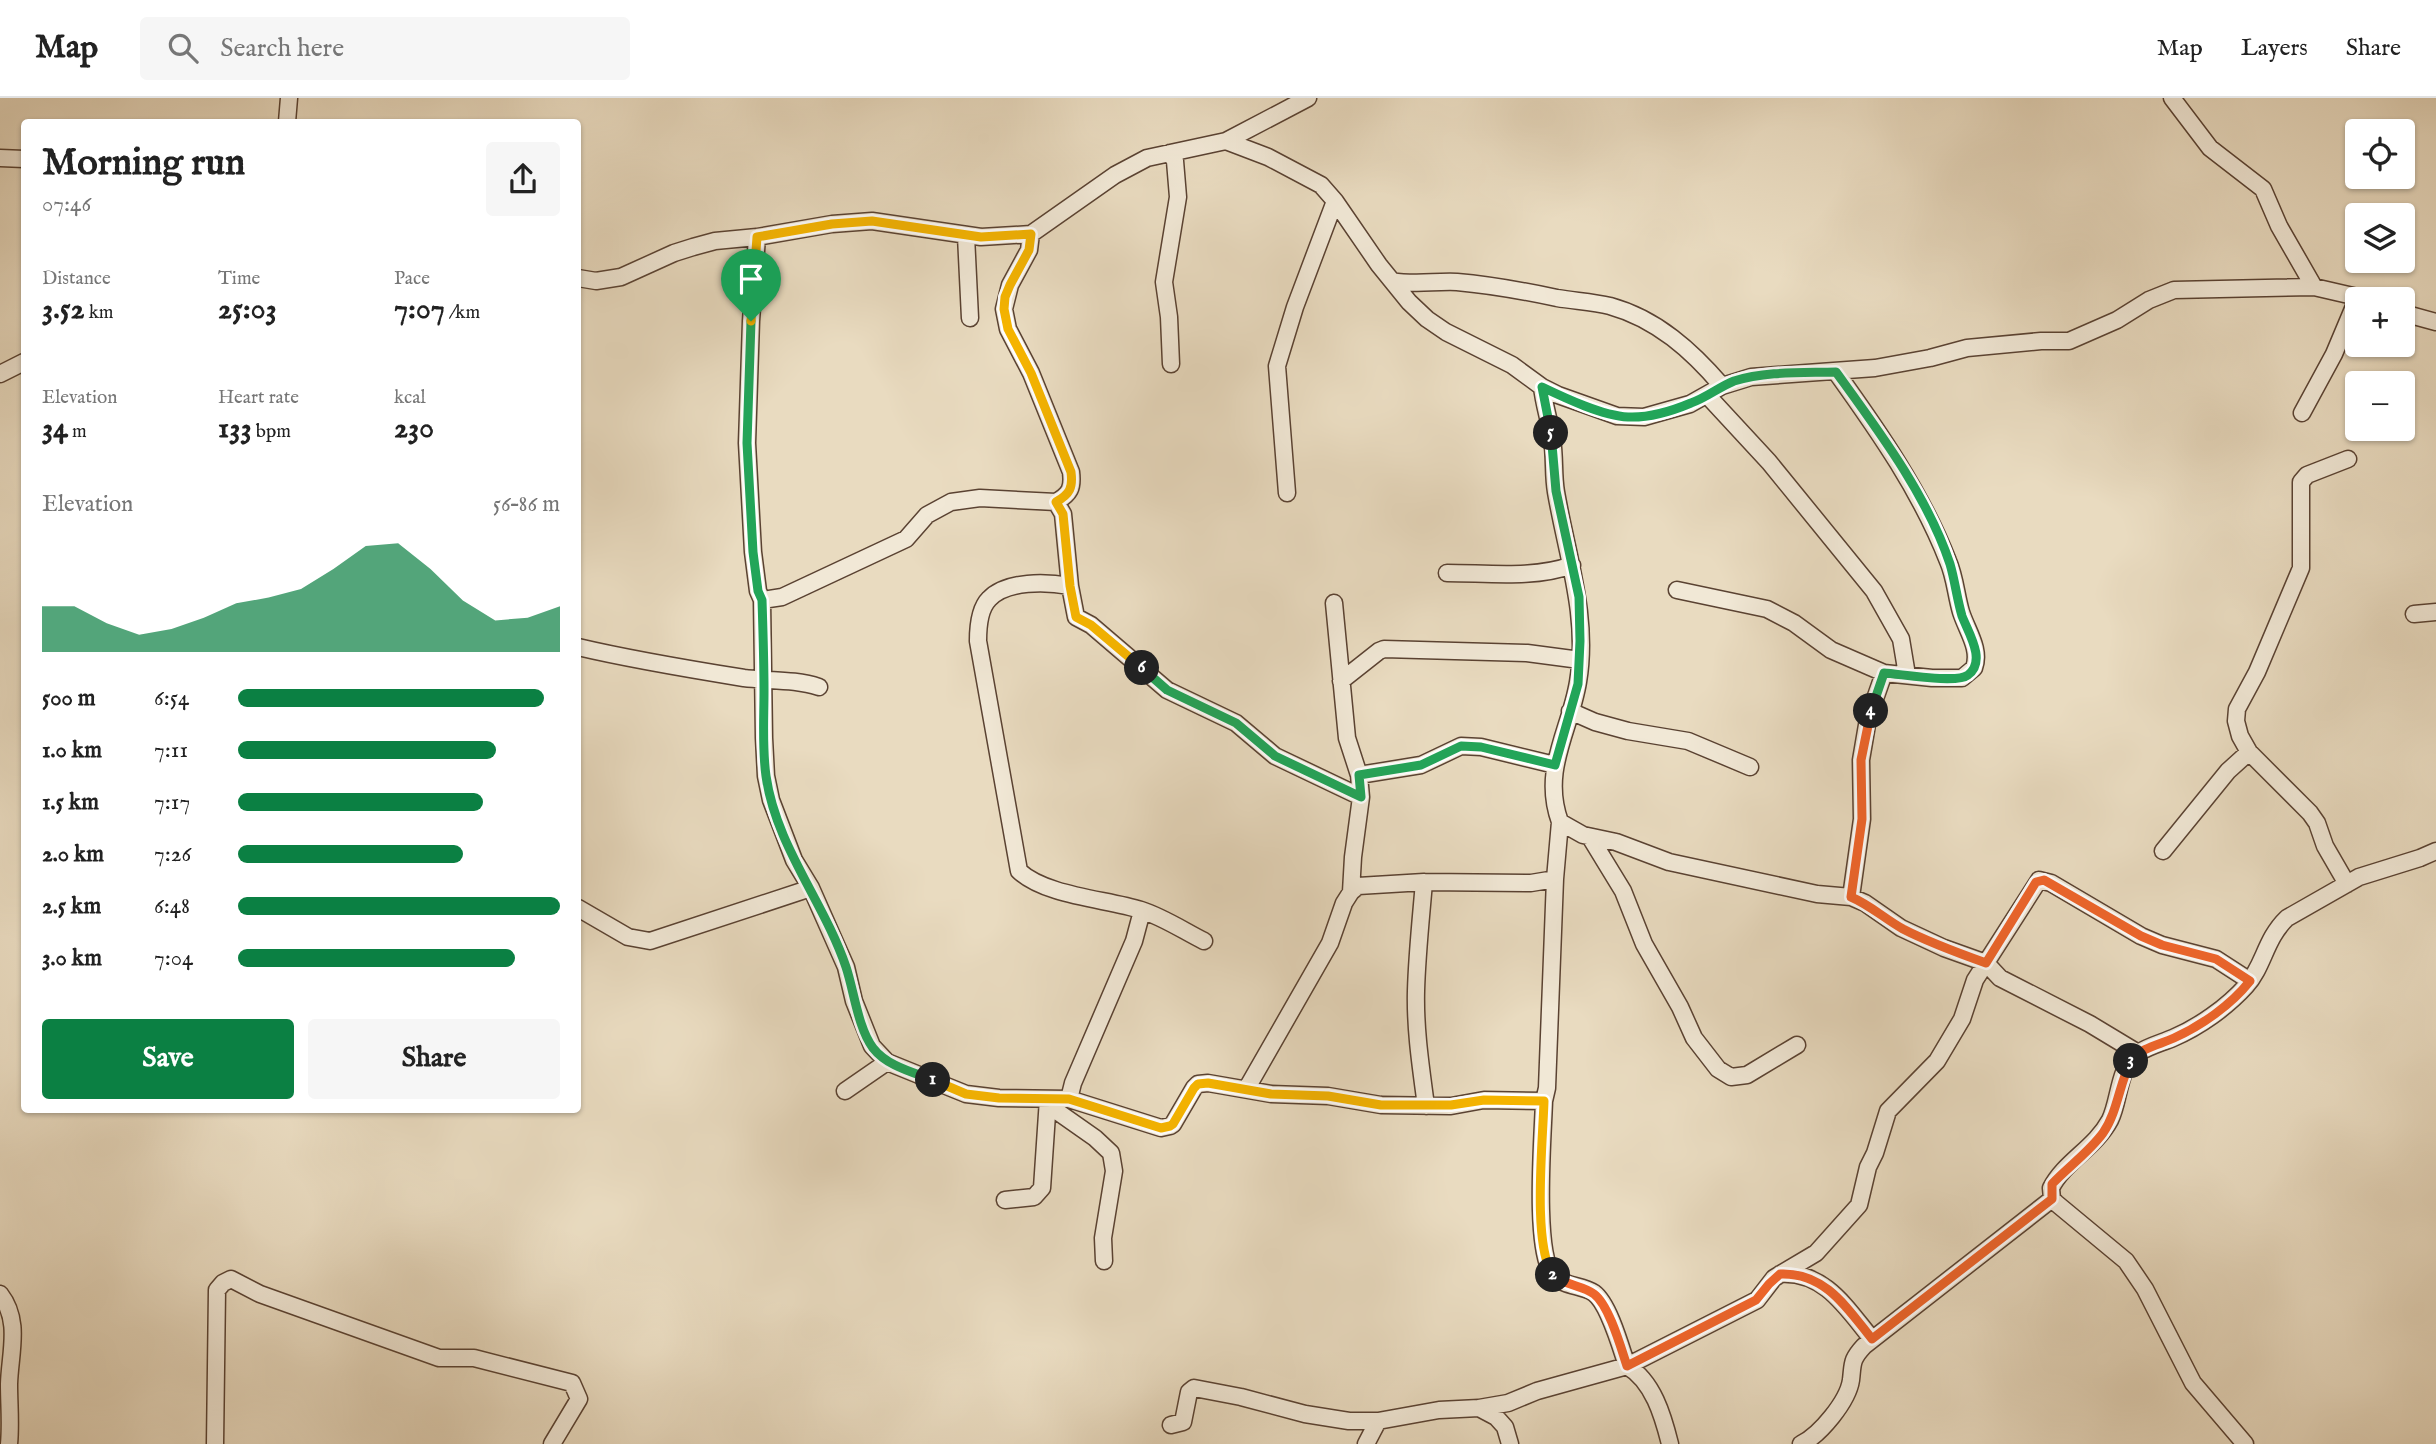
<!DOCTYPE html>
<html lang="en">
<head>
<meta charset="utf-8">
<style>
	body { margin:0; font-family:"IM FELL English",serif; background:#f6f6f6; color:#222; height:100vh; display:flex; flex-direction:column; font-size:26px; white-space:nowrap }
	* { box-sizing:border-box; margin:0 }
	p { font-size:23px; color:#767676 }
	.icon { flex:none; width:38px; height:38px; fill:none; stroke:currentColor; stroke-width:2; stroke-linecap:round; stroke-linejoin:round }
	.map { position:relative; flex:1; overflow:hidden }
	.drawer { position:absolute; left:21px; top:21px; width:560px; height:994px; display:flex; flex-direction:column; background:#fff; border-radius:7px; box-shadow:0 2px 5px #0004 }
	.drawer>* { flex:none }
	.buttons { position:absolute; left:2345px; top:21px; display:grid; gap:14px }
	.buttons a { display:grid; place-items:center; width:70px; height:70px; border-radius:7px; background:#fff; box-shadow:0 2px 5px #0004; font-size:35px }
	.pin { position:absolute; display:grid; place-items:center; width:60px; height:60px; color:#fff; margin:-72px -30px; border-radius:50% 50% 50% 0; rotate:-45deg; box-shadow:0 0 7px #0007 }
	.pin .icon { rotate:45deg }
	.km { position:absolute; width:35px; height:35px; margin:-18px; border-radius:50%; background:#222; color:#fff; font-size:19px; line-height:35px; text-align:center }
	.round { display:grid; place-items:center; flex:none; width:74px; height:74px; border-radius:7px; background:#f6f6f6 }
	.head { display:flex; align-items:center; justify-content:space-between; height:119px; padding:0 21px }
	h1 { font-size:38px; font-weight:700; line-height:52px }
	.metrics { display:grid; grid-template-columns:repeat(3,1fr); gap:10px; height:119px; padding:7px 21px }
	.metrics div { display:grid; align-content:center }
	.metrics b { font-size:30px; font-weight:700 }
	.metrics small { font-size:19px; font-weight:400 }
	.metrics p { font-size:19px }
	.chart { height:196px; padding:14px 21px }
	.chart p { display:flex; justify-content:space-between }
	.chart svg { width:100%; height:126px; margin-top:7px; fill:#0b8043; opacity:.7 }
	.primary-button { display:flex; gap:14px; margin-top:auto; padding:14px 21px }
	.primary-button a { flex:1; height:80px; border-radius:7px; background:#0b8043; color:#fff; font-size:28px; font-weight:700; line-height:80px; text-align:center }
	.primary-button a+a { background:#f6f6f6; color:#222 }
	ul { padding:0 21px; list-style:none; font-size:23px }
	li { display:grid; grid-template-columns:112px 84px 1fr; align-items:center; height:52px }
	li i { height:18px; border-radius:9px; background:#0b8043 }
	header { display:flex; align-items:center; gap:42px; box-sizing:border-box; height:98px; padding:0 35px; background:#fff; border-bottom:2px solid #e0e0e0 }
	header strong { font-size:33px }
	nav { display:flex; gap:38px; margin-inline-start:auto; font-size:24px }
	.search { width:490px; height:63px; background:#f6f6f6; display:flex; align-items:center; gap:18px; box-sizing:border-box; padding:0 24px; border-radius:7px; color:#767676; font-size:26px }
	.map>svg:first-child { display:block }
</style>
</head>
<body>
<header>
<strong>Map</strong>
<div class="search"><svg class="icon" aria-label="search" viewBox="0 0 24 24"><circle cx="10" cy="10" r="6"/><path d="M15 15l6 6"/></svg>Search here</div>
<nav><a>Map</a><a>Layers</a><a>Share</a></nav>
</header>
<div class="map">
<svg width="2436" height="1346" viewBox="0 0 2436 1346">
	<rect width="100%" height="100%" fill="#e9dbc0"/>
	<filter id="stains"><feTurbulence type="fractalNoise" baseFrequency=".00286" numOctaves="4"/><feColorMatrix values="0 0 0 0 .2 0 0 0 0 .09 0 0 0 0 .02 0 0 0 .5 -.17"/></filter>
	<radialGradient id="worn" r=".72"><stop offset=".6" stop-color="#630" stop-opacity="0"/><stop offset="1" stop-color="#630" stop-opacity=".3"/></radialGradient>
	<g fill="none" stroke-linecap="round" stroke-linejoin="round">
		<g stroke="#5a4232" stroke-width="19">
			<path id="minor" d="M 2172,0 L 2210,50 L 2263,91 L 2279,128 L 2314,189
				M 287,24 L 289,0
				M 1226,43 L 1268,59 L 1321,87 L 1335,103 L 1379,167 L 1409,204 L 1427,221 L 1446,234 L 1512,267 L 1542,289 C 1544,307 1550,324 1552,341 C 1555,359 1553,377 1556,394 C 1567,458 1589,519 1578,584 C 1570,633 1541,672 1560,724 L 1583,737 L 1616,744 L 1669,764 L 1817,796 L 1851,799 L 1865,805 L 1901,830 L 1944,850 L 1986,865 L 2000,880 L 2090,926 L 2138,955
				M 1170,55 L 1175,63 L 1178,99 L 1164,184 L 1169,219 L 1171,266
				M 0,60 L 24,61
				M 1031,136 L 1029,152 L 1010,187 L 1004,211 L 1008,231 L 1031,275 L 1071,374 C 1073,390 1070,396 1056,404
				M 966,138 L 970,220
				M 757,139 L 751,223 L 747,345 L 753,454 L 758,493 L 762,502 L 764,640 L 766,678 L 771,702 L 794,762 L 811,790 L 846,869 L 854,903 L 872,948 L 887,964 L 966,996 L 999,1000 L 1069,1001 L 1161,1030 L 1170,1028 L 1173,1026 L 1194,990 L 1198,986 L 1208,985 L 1271,996 L 1328,998 L 1381,1007 L 1451,1008 L 1484,1002 L 1544,1003
				M 578,180 L 596,183 L 621,179 L 674,155 L 693,149 L 715,143 L 757,139 L 832,126 L 872,123 L 981,139 L 1031,136 L 1115,77 L 1147,60 L 1226,43 L 1308,0
				M 1392,183 C 1414,187 1435,183 1457,184 C 1491,187 1524,193 1557,200 C 1575,203 1593,204 1610,208 C 1657,221 1692,253 1722,288
				M 2403,215 L 2436,224
				M 0,276 L 24,264
				M 1542,289 L 1558,297 L 1617,318 L 1644,319 L 1690,306 L 1722,288 L 1751,279 L 1875,270 L 1930,260 L 1967,250 L 2041,243 L 2069,243 L 2117,222 L 2149,202 L 2174,192 L 2314,189 L 2366,201
				M 1707,297 L 1769,364 L 1874,493 L 1901,541 L 1907,577
				M 2302,315 L 2334,256 L 2358,199
				M 1287,395 L 1277,268 L 1295,209 L 1335,103
				M 1447,475 C 1487,475 1535,481 1572,467
				M 1070,488 C 1047,484 1007,482 989,501 C 979,511 978,530 978,543 L 1019,773 C 1046,798 1106,801 1141,812 C 1163,819 1184,833 1204,843
				M 1677,492 L 1767,511 L 1794,525 L 1831,552 L 1884,575 L 1932,580 L 1962,580 L 1974,570 C 1981,551 1967,533 1961,514 C 1956,497 1955,479 1948,463 C 1921,394 1879,334 1836,274
				M 762,502 L 782,499 L 906,441 L 927,417 L 951,404 L 980,400 L 1056,404 L 1063,416 L 1070,488 L 1076,519 L 1091,527 L 1167,592 L 1236,625 L 1275,658 L 1361,699
				M 1334,505 L 1347,640 L 1359,677 L 1361,699 L 1353,759 L 1351,794
				M 2414,516 L 2436,514
				M 578,549 C 633,562 688,571 744,580 C 769,583 795,581 819,589
				M 1341,583 L 1379,553 L 1384,551 L 1527,555 L 1580,562
				M 1570,613 L 1595,624 L 1628,633 L 1688,643 L 1750,669
				M 1359,677 L 1421,667 L 1461,648 L 1481,649 L 1555,667
				M 1560,724 L 1555,781 L 1547,990 L 1544,1003 C 1543,1037 1533,1156 1554,1178 C 1565,1189 1582,1187 1594,1195 C 1609,1206 1621,1250 1627,1268 C 1653,1283 1663,1318 1670,1346
				M 1590,739 L 1623,793 L 1644,846 L 1680,909 L 1694,940 L 1718,971 L 1731,979 L 1747,977 L 1797,947
				M 2163,753 L 2228,673 L 2249,654
				M 1424,784 C 1421,820 1417,856 1416,893 C 1415,932 1421,970 1426,1008
				M 2347,786 L 2325,748 L 2317,725 L 2310,715 L 2249,654 L 2240,638 L 2236,623 L 2237,611 L 2257,574 L 2301,470 L 2301,384 L 2307,377 L 2348,361
				M 1851,799 L 1862,721 L 1861,662 L 1868,621 L 1884,575
				M 578,810 L 628,839 L 650,843 L 811,790
				M 1247,990 L 1330,845 L 1344,805 L 1351,794 L 1358,788 L 1424,784 L 1531,785 L 1555,781
				M 845,993 L 887,964
				M 1069,1001 L 1073,985 L 1134,843 L 1142,813
				M 1048,1007 L 1095,1040 L 1111,1055 L 1114,1073 L 1103,1140 L 1104,1163
				M 1005,1102 L 1034,1099 L 1042,1090 L 1048,1001
				M 1780,1176 C 1825,1173 1847,1211 1872,1241
				M 0,1196 C 21,1223 10,1254 9,1286 C 9,1306 11,1326 9,1346
				M 1479,1310 L 1508,1305 L 1537,1293 L 1627,1268 L 1757,1202 L 1774,1180 L 1816,1155 L 1859,1107 L 1868,1069 L 1875,1055 L 1888,1013 L 1937,963 L 1962,921 L 1975,882 L 2039,782 L 2051,785 L 2141,838 L 2162,847 L 2216,861 L 2250,883
				M 1171,1327 L 1183,1324 L 1189,1294 L 1194,1290 L 1241,1299 L 1305,1316 L 1349,1323 L 1378,1323 L 1439,1312 L 1479,1310 L 1496,1319 L 1505,1329 L 1510,1346
				M 215,1346 L 217,1192 L 223,1185 L 231,1181 L 260,1196 L 439,1260 L 474,1260 L 572,1285 L 579,1301 L 552,1346
				M 1366,1346 L 1378,1323
				M 1801,1346 C 1820,1337 1848,1303 1851,1282 C 1853,1265 1851,1262 1864,1248 L 2052,1101
				M 2245,1346 L 2193,1285 L 2145,1191 L 2126,1163 L 2056,1105 L 2052,1101 L 2051,1090 C 2064,1064 2095,1050 2110,1022 C 2120,1002 2118,969 2138,955 C 2149,948 2161,945 2173,940 C 2199,929 2227,909 2246,888 C 2264,868 2265,841 2287,820 L 2359,779 L 2420,760 L 2436,753"/>
		</g>
		<use href="#minor" stroke="#f1e8d6" stroke-width="16"/>
	</g>
	<g fill="none" stroke-linecap="round" stroke-linejoin="round">
		<g stroke="#fff" stroke-width="14">
			<path id="split-1" d="M 751,223 L 747,345 L 753,454 L 758,493 L 762,502 C 763,533 764,563 764,593 C 764,621 762,650 766,678 C 776,748 824,804 846,869 C 854,893 858,930 873,950 C 887,968 912,974 933,982"/>
		</g>
		<g stroke="#fff" stroke-width="14">
			<path id="split-2" d="M 933,982 L 966,996 L 999,1000 L 1069,1001 L 1161,1030 L 1170,1028 L 1173,1026 L 1194,990 L 1198,986 L 1208,985 L 1271,996 L 1328,998 L 1381,1007 L 1451,1007 L 1484,1002 L 1544,1003 C 1543,1042 1532,1147 1553,1177"/>
		</g>
		<g stroke="#fff" stroke-width="14">
			<path id="split-3" d="M 1553,1177 C 1566,1188 1582,1187 1594,1196 C 1609,1207 1621,1250 1627,1268 L 1756,1202 L 1769,1186 L 1780,1176 C 1825,1174 1847,1210 1872,1241 L 2052,1101 L 2052,1086 C 2068,1069 2089,1054 2103,1035 C 2118,1013 2119,986 2131,963"/>
		</g>
		<g stroke="#fff" stroke-width="14">
			<path id="split-4" d="M 1871,613 L 1861,662 L 1862,721 L 1851,799 C 1870,807 1885,821 1903,831 C 1930,845 1958,855 1986,865 L 2036,784 L 2044,782 L 2141,838 L 2162,847 L 2216,861 L 2250,883 C 2231,907 2201,928 2174,940 C 2159,947 2142,949 2131,963"/>
		</g>
		<g stroke="#fff" stroke-width="14">
			<path id="split-5" d="M 1551,335 L 1542,289 C 1565,300 1603,318 1628,319 C 1649,320 1672,313 1691,305 C 1706,300 1719,289 1734,283 C 1766,273 1802,275 1836,274 C 1878,332 1927,397 1950,466 C 1955,483 1957,501 1962,518 C 1968,534 1987,563 1968,577 C 1957,586 1901,576 1884,575 L 1871,613"/>
		</g>
		<g stroke="#fff" stroke-width="14">
			<path id="split-6" d="M 1142,570 L 1167,592 L 1236,625 L 1275,658 L 1361,699 L 1359,677 L 1421,667 L 1461,648 L 1481,649 L 1555,667 L 1578,586 L 1580,543 L 1579,499 L 1556,393 L 1551,335"/>
		</g>
		<g stroke="#fff" stroke-width="14">
			<path id="split-7" d="M 751,223 L 757,139 L 832,126 L 872,123 L 981,139 L 1031,136 L 1029,152 L 1010,187 L 1005,199 L 1004,211 L 1008,231 L 1031,275 L 1071,374 C 1073,390 1070,396 1056,404 L 1063,416 L 1070,488 L 1076,519 L 1091,527 L 1142,570"/>
		</g>
		<use href="#split-1" stroke="#22a559" stroke-width="9"/>
		<use href="#split-2" stroke="#f5b400" stroke-width="9"/>
		<use href="#split-3" stroke="#f0652b" stroke-width="9"/>
		<use href="#split-4" stroke="#f0652b" stroke-width="9"/>
		<use href="#split-5" stroke="#22a559" stroke-width="9"/>
		<use href="#split-6" stroke="#22a559" stroke-width="9"/>
		<use href="#split-7" stroke="#f5b400" stroke-width="9"/>
	</g>
	<rect width="100%" height="100%" filter="url(#stains)"/>
	<rect width="100%" height="100%" fill="url(#worn)"/>
</svg>
<div class="buttons">
<a><svg class="icon" aria-label="locate" viewBox="0 0 24 24"><circle cx="12" cy="12" r="6"/><path d="M12 2v4M12 18v4M2 12h4M18 12h4"/></svg></a>
<a><svg class="icon" aria-label="layers" viewBox="0 0 24 24"><path d="M12 4l9 5-9 5-9-5zM3 14l9 5 9-5"/></svg></a>
<a>+</a>
<a>−</a>
</div>
<div class="pin" style="left:751px;top:223px;background:#1e9e55"><svg class="icon" aria-label="arrive" viewBox="0 0 24 24"><path d="M6 21V4h12l-3 4 3 4H6"/></svg></div>
<b class="km" style="left:933px;top:982px">1</b>
<b class="km" style="left:1553px;top:1177px">2</b>
<b class="km" style="left:2131px;top:963px">3</b>
<b class="km" style="left:1871px;top:613px">4</b>
<b class="km" style="left:1551px;top:335px">5</b>
<b class="km" style="left:1142px;top:570px">6</b>
<section class="drawer">
<div class="head"><div><h1>Morning run</h1><p>07:46</p></div><a class="round"><svg class="icon" aria-label="share" viewBox="0 0 24 24"><path d="M12 15V3M7 8l5-5 5 5M5 13v7h14v-7"/></svg></a></div>
<div class="metrics">
<div><p>Distance</p><b>3.52<small> km</small></b></div>
<div><p>Time</p><b>25:03</b></div>
<div><p>Pace</p><b>7:07<small> /km</small></b></div>
</div>
<div class="metrics">
<div><p>Elevation</p><b>34<small> m</small></b></div>
<div><p>Heart rate</p><b>133<small> bpm</small></b></div>
<div><p>kcal</p><b>230</b></div>
</div>
<div class="chart"><p><span>Elevation</span>56–86 m</p>
<svg viewBox="0 0 160 44" preserveAspectRatio="none"><path d="M0 44V28L10 28L20 34L30 38L40 36L50 32L60 27L70 25L80 22L90 15L100 7L110 6L120 15L130 26L140 33L150 32L160 28V44z"/></svg>
</div>
<ul>
<li><b>500 m</b>6:54<i style="width:95%"></i></li>
<li><b>1.0 km</b>7:11<i style="width:80%"></i></li>
<li><b>1.5 km</b>7:17<i style="width:76%"></i></li>
<li><b>2.0 km</b>7:26<i style="width:70%"></i></li>
<li><b>2.5 km</b>6:48<i style="width:100%"></i></li>
<li><b>3.0 km</b>7:04<i style="width:86%"></i></li>
</ul>
<div class="primary-button"><a>Save</a><a>Share</a></div>
</section>
</div>
</body>
</html>
